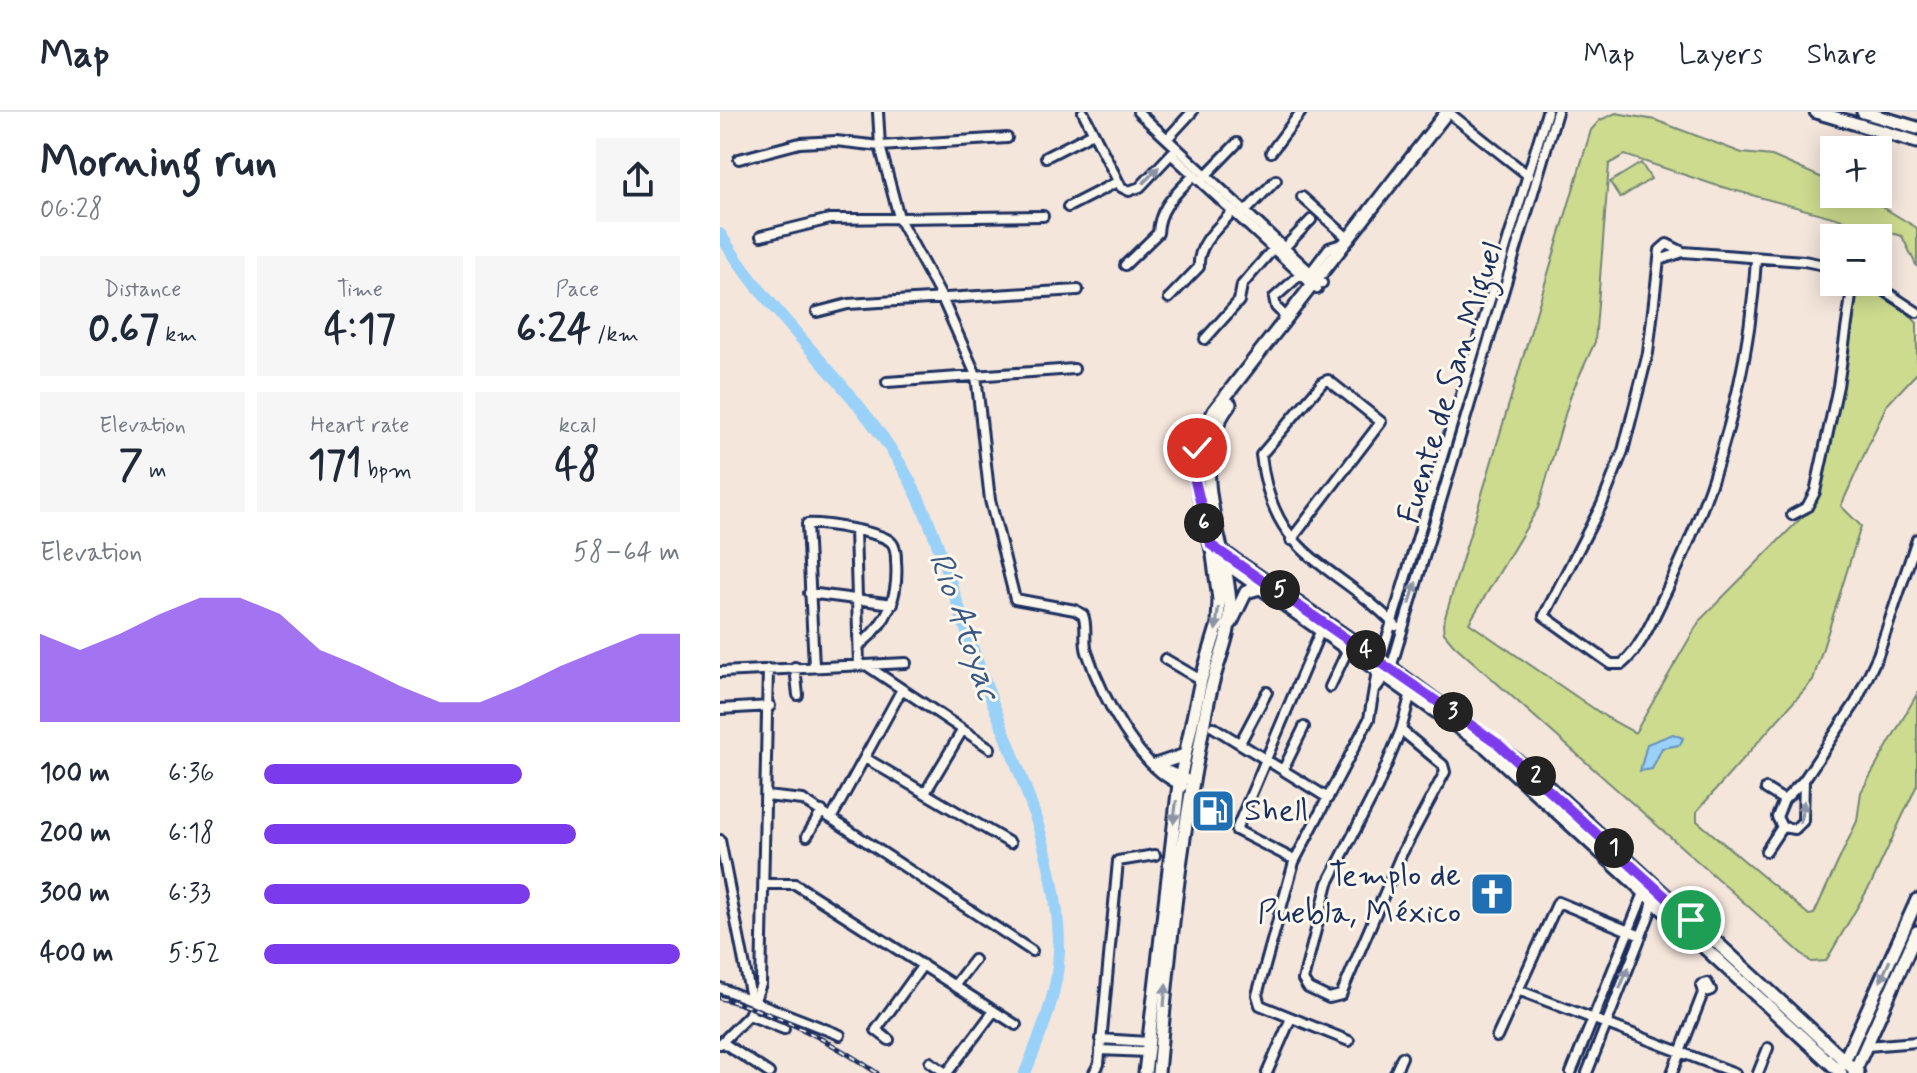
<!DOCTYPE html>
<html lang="en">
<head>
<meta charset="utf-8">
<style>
	body { margin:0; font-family:Mynerve,sans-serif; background:#f6f6f7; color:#1f2937; height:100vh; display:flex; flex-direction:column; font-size:30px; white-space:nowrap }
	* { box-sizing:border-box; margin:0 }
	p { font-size:26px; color:#747a83 }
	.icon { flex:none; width:44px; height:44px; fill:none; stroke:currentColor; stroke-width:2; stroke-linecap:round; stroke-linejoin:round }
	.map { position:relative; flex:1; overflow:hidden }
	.drawer { display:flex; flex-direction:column; background:#fff; width:720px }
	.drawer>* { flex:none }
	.tools { position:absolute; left:1100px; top:24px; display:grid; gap:16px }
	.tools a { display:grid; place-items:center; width:72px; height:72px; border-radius:0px; background:#fff; box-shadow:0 4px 20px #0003; font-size:40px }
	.pin { position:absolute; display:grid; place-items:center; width:68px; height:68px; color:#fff; margin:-34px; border:4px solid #fff; border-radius:50%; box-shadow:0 2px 8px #0007 }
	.km { position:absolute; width:40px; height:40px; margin:-20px; border-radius:50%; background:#222; color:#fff; font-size:22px; line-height:40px; text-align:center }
	.round { display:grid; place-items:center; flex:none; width:84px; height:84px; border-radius:0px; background:#f6f6f7 }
	.headline { display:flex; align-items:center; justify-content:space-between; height:136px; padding:0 40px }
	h1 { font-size:44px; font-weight:700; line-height:60px }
	.figures { display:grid; grid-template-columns:repeat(3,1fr); gap:12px; height:136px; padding:8px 40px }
	.figures div { display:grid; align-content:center; border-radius:0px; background:#f6f6f7; text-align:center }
	.figures b { font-size:40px; font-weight:700 }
	.figures small { font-size:22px; font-weight:400 }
	.figures p { font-size:22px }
	.chart { height:224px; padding:16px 40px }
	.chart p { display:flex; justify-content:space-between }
	.chart svg { width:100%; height:144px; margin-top:8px; fill:#7c3aed; opacity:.7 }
	ul { padding:0 40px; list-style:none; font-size:26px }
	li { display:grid; grid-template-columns:128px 96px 1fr; align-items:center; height:60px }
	li i { height:20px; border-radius:10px; background:#7c3aed }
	header { display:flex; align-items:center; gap:48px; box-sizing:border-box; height:112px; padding:0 40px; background:#fff; border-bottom:2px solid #e0e1e3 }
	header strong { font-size:38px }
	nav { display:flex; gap:44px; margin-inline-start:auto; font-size:28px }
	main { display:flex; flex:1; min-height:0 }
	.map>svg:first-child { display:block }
</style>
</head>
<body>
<header>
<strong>Map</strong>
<nav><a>Map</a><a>Layers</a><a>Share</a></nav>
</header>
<main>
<section class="drawer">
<div class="headline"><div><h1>Morning run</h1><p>06:28</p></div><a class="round"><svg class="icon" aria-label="share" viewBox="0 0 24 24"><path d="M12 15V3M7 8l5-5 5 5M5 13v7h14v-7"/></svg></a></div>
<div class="figures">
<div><p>Distance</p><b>0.67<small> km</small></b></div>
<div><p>Time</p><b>4:17</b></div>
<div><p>Pace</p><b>6:24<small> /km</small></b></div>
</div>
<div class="figures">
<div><p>Elevation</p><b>7<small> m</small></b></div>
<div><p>Heart rate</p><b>171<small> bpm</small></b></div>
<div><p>kcal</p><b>48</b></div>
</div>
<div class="chart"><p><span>Elevation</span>58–64 m</p>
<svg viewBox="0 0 160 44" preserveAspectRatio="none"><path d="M0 44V17L10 22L20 17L30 11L40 6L50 6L60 11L70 22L80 27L90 33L100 38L110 38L120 33L130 27L140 22L150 17L160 17V44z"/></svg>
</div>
<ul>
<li><b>100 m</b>6:36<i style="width:62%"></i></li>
<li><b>200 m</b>6:18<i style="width:75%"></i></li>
<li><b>300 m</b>6:33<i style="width:64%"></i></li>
<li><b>400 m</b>5:52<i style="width:100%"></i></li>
</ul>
</section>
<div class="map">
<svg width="1197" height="961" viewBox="0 0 1197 961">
	<rect width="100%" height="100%" fill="#f5e6dc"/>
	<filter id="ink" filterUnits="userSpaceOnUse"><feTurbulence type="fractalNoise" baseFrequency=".0125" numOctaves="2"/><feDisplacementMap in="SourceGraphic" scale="16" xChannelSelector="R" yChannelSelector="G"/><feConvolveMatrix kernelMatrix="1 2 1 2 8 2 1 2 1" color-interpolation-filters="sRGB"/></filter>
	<g filter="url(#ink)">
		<path fill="#ccdb8e" stroke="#748576" stroke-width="2" d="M 896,1 L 935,8 L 1022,41 L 1052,44 L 1114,71 L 1114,82 L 1141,82 L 1197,116 L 1197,155 L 1182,124 L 995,73 L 905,43 L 889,52 L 875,230 L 851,282 L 818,396 L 749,511 L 886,605 L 915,621 L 980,508 L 1097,390 L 1122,269 L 1136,173 L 1148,171 L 1181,194 L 1197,211 L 1197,261 L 1166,294 L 1121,394 L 1141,414 L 1093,568 L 977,699 L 977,709 L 1089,803 L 1094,802 L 1137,709 L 1141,680 L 1197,582 L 1197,673 L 1152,770 L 1106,849 L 1091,850 L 734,533 L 724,521 L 723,512 L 871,18 L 880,8 Z
			M 921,51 L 931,67 L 900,86 L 890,70 Z"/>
		<path fill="#99d1f8" stroke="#6790ba" stroke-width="2" d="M 953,622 L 963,626 L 960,633 L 942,636 L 932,657 L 920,659 L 927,632 Z"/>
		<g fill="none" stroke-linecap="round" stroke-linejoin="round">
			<path stroke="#99d1f8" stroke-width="12" d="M 0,122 C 48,200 119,260 170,336 C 212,396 230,474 255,543 C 288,638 340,736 339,839 C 338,882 321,922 305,961"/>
			<g stroke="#1b2f5e" stroke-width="14">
				<path id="street" d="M 158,0 L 160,34 L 180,109 L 222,186 L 256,263 L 270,388 L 295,487 L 355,498 L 363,503 C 368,515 363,528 367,540 C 382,585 419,657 463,674
					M 363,0 L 401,75 L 409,79 L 420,75 L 453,40
					M 418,0 L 602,171
					M 728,0 L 809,64
					M 447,27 L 472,0
					M 551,40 L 581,0
					M 451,42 L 597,177
					M 326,45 L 373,21
					M 19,47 L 80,31 L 116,29 L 160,34 L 287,26
					M 484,65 L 517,31
					M 582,85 L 629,127
					M 348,95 L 397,70
					M 523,102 L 556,68
					M 41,124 L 110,107 L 323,104
					M 562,138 L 591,108
					M 963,140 L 947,132 L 940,138 L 928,241 L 903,339 L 882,392 L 824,504 L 891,552 L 902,552 C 922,535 934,504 946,480 C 998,374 1029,266 1036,148
					M 939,148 L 963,140 L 1084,149 L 1114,155
					M 405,153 L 438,121 C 439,95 456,82 474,63
					M 590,161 L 609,136 L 625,131
					M 1151,170 L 1197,200
					M 449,186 L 479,155 C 477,132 498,116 513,99
					M 97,200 L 128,192 L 358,178
					M 567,206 L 556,195 L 554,186 L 581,162
					M 485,227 L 519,189 L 522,173 L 553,137
					M 167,270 L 354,257
					M 1072,403 L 1087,395 L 1095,380 L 1118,274 L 1133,170
					M 135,418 L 139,554
					M 571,428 L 661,310 L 608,268 L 603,270 L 541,343 C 553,448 612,448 676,514
					M 89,481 L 173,492
					M 445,547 L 481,568
					M 94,554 L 87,412 C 101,411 164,420 172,431 C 176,436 176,443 176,449 C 179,484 168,510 141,532
					M 75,555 L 78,583
					M 149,555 L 270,636
					M 0,560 L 186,551
					M 610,575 L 627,539
					M 657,575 L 671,556 L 837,0
					M 0,597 L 50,594
					M 493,615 L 608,686
					M 681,618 L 723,653 L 725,660 L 681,743 L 621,883 L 609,886 L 588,876 L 583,868 L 608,771 L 657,676 L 681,618 L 692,577
					M 520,631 L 547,580
					M 145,646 L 290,731
					M 435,653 L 473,670
					M 563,658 L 584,615
					M 1046,677 L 1064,688
					M 205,681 L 242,619
					M 46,684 L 83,688 L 312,839
					M 112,705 L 181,579
					M 1062,715 L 1057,705 L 1064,688 L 1084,668 L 1136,590 L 1158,543 L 1197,427
					M 1062,715 L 1075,717 L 1083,709 L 1084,668
					M 87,724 L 102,699
					M 0,728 L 31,886
					M 1046,739 L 1062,715
					M 569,745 L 516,718 L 603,513
					M 45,772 L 75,772 L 296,913
					M 234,874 L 254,848
					M 0,876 L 120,923
					M 798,878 L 1015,961
					M 29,903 L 64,917
					M 777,925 L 838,790 L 921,824
					M 380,927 L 428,930
					M 169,928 L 156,918 L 203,853
					M 629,929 L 540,893 L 537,883 L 574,750 L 649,607 L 657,559 L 827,0
					M 2,930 L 49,961
					M 0,932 L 29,903 L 41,872 L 48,557
					M 1147,934 L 1197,930
					M 380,938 L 427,940
					M 210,950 L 226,961
					M 227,961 L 274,899
					M 374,961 L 379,952 L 398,749 L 435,743
					M 547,961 L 571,906
					M 675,961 L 682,945
					M 851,961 L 926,776
					M 867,961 L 930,801 L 936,775
					M 952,961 L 983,881 L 981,873 L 987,871 L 991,878 L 983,881
					M 1038,961 L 1048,936"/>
			</g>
			<g stroke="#1b2f5e" stroke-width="17">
				<path id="secondary" d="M 1096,0 L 1197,30
					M 1143,0 L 1197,16
					M 499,437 L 662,549 L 812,660 L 1138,961
					M 504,450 L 766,635 L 1121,961
					M 511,511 L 526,480 L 540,476
					M 435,653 L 465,643
					M 1123,952 L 1197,788
					M 425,961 L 459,672 L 481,568 L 498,512 L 499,488 L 493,443 L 474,358 L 477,336 L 494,299 L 727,0
					M 438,961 C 447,860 457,758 475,658 C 481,629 485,598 493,569 C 500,543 512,518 510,492 C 507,425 463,352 510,292
					M 1134,961 L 1197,820"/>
			</g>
			<use href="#street" stroke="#fbf7ec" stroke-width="8"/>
			<use href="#secondary" stroke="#fbf7ec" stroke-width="11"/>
			<g stroke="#1b2f5e" stroke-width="5">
				<path id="rail" d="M 0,886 C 56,901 109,928 157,961"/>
			</g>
			<use href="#rail" stroke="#fbf7ec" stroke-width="2" stroke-dasharray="6" stroke-linecap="butt"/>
		</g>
		<defs><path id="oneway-solid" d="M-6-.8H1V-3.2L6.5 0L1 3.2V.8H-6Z" transform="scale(2)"/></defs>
		<g fill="#8b93a5">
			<use href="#oneway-solid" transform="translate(431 63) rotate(-46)"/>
			<use href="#oneway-solid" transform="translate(693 481) rotate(-73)"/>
			<use href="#oneway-solid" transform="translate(497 507) rotate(97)"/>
			<use href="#oneway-solid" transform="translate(455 700) rotate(97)"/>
			<use href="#oneway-solid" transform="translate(1082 700) rotate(-80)"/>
			<use href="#oneway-solid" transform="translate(1165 859) rotate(114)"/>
			<use href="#oneway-solid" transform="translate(904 866) rotate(-68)"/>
			<use href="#oneway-solid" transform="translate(445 883) rotate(-85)"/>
		</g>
	</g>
	<g fill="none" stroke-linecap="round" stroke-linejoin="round" filter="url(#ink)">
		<g stroke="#fff" stroke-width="16">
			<path id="route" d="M 477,336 L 475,369 L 491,433 L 777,631 L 971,808"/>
		</g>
		<use href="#route" stroke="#7c3aed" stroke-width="10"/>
	</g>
	<defs>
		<g id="fuel-square" transform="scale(2.3)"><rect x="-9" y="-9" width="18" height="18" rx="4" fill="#1f6fb2" stroke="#fbf7ec"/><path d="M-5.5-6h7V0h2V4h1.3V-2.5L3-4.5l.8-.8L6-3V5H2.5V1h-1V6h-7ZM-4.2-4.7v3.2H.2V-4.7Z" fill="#fff"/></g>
		<g id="church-square" transform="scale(2.3)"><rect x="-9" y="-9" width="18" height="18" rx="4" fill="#1f6fb2" stroke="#fbf7ec"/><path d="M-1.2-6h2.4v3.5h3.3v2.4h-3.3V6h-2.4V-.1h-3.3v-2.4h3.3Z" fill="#fff"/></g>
	</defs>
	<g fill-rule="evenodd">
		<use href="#fuel-square" x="493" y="699"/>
		<use href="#church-square" x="772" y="782"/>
	</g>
	<g text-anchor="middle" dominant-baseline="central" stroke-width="6" stroke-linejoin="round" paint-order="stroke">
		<g font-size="32" fill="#1b2f5e" stroke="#fbf7ec">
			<text transform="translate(731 271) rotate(-73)">Fuente de San Miguel</text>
		</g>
		<g font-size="32" fill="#1b2f5e" stroke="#fbf7ec" text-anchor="start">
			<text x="524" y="699">Shell</text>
			<text x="741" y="764" text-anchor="end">Templo de<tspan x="741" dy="37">Puebla, México</tspan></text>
		</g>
		<g font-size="34" font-style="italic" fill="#3a5884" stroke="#fbf7ec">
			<text transform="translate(244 514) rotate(70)">Río Atoyac</text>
		</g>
	</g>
</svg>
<div class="tools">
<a>+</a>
<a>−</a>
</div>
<div class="pin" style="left:971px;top:808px;background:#1e9e55"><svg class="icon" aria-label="arrive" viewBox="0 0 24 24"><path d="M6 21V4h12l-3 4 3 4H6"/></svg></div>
<div class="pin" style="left:477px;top:336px;background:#d93025"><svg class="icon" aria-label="check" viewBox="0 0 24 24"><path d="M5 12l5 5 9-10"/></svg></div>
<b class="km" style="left:894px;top:736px">1</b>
<b class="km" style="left:816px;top:664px">2</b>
<b class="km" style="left:733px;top:600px">3</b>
<b class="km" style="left:646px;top:538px">4</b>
<b class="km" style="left:560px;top:478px">5</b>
<b class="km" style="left:484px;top:411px">6</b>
</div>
</main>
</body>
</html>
